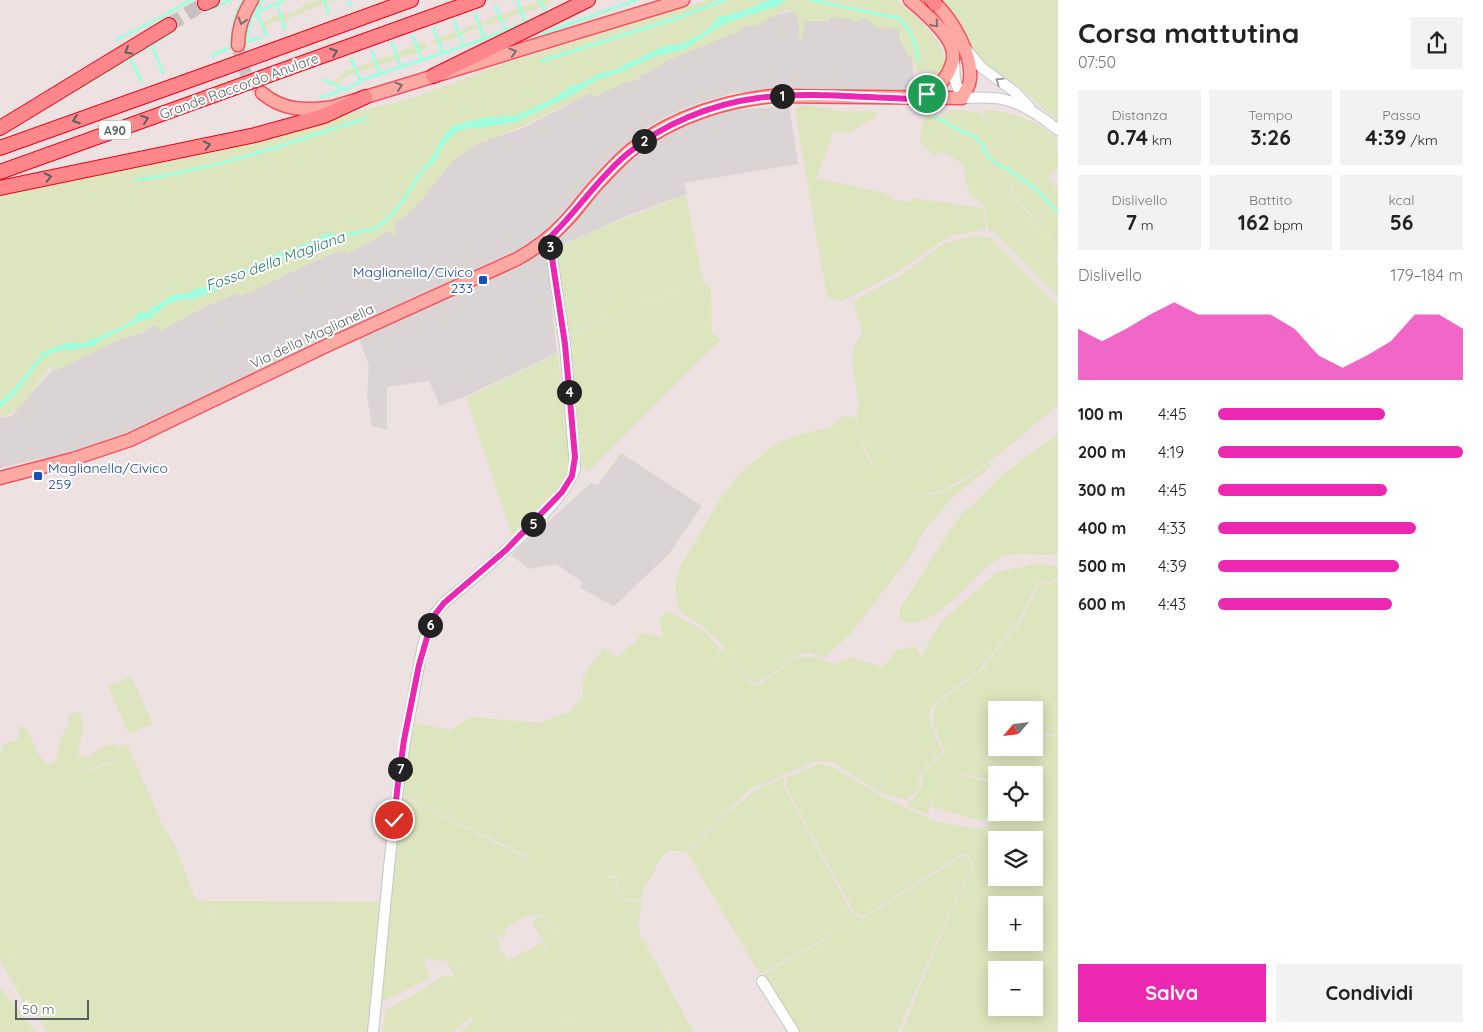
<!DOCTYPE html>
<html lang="it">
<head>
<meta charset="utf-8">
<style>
	body { margin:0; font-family:Quicksand,sans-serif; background:#f2f2f2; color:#222; height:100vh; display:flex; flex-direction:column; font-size:19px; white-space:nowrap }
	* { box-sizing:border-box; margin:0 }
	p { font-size:16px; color:#767676 }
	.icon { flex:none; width:28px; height:28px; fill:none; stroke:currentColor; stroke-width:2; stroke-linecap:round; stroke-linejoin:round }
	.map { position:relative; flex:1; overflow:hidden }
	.side { display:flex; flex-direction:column; background:#fff; width:425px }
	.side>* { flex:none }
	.needle { width:32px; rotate:242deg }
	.fabs { position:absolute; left:988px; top:701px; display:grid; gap:10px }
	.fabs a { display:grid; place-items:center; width:55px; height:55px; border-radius:0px; background:#fff; box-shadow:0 2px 12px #0003; font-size:25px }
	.scale { position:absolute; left:15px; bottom:12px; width:74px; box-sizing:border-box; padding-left:5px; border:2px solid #5a6260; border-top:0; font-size:14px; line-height:18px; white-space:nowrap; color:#5a6260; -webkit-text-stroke:4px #fff; paint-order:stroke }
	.pin { position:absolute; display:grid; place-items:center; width:42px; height:42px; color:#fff; margin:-21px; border:2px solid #fff; border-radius:50%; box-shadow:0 1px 5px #0007 }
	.km { position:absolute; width:25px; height:25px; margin:-12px; border-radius:50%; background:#222; color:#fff; font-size:14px; line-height:25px; text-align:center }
	.round { display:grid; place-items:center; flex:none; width:52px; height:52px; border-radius:0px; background:#f2f2f2 }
	.head { display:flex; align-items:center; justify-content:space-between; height:85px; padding:0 20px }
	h1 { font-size:28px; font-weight:800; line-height:38px }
	.metrics { display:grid; grid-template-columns:repeat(3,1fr); gap:8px; height:85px; padding:5px 20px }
	.metrics div { display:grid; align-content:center; border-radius:0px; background:#f2f2f2; text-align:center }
	.metrics b { font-size:21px; font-weight:800 }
	.metrics small { font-size:14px; font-weight:400 }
	.metrics p { font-size:14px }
	.chart { height:140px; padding:10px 20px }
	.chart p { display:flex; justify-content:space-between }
	.chart svg { width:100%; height:90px; margin-top:5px; fill:#ec28b2; opacity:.7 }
	.button { display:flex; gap:10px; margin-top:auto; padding:10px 20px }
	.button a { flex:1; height:58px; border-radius:0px; background:#ec28b2; color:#fff; font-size:20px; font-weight:800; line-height:58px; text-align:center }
	.button a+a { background:#f2f2f2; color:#222 }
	ul { padding:0 20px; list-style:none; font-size:16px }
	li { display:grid; grid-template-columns:80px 60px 1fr; align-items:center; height:38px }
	li i { height:12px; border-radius:6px; background:#ec28b2 }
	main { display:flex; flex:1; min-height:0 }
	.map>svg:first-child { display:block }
</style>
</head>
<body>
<main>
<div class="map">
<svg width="1058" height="1032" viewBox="0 0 1058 1032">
	<rect width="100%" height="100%" fill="#ede1e1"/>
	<path fill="#dbd4d4" d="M 796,11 L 894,21 L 903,28 L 912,50 L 914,90 L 799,90 L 733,93 L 699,103 L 669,115 L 645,128 L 604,164 L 554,223 L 531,242 L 517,250 L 242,378 L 126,435 L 70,452 L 0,468 L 0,418 L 11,416 L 55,367 L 208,302 L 387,232 L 395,223 L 420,201 L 455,158 L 472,144 L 519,130 L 592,92 L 721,36 L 773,15 Z
		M 789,106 L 798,164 L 684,183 L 687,194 L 629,215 L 560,246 L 559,235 L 628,161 L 654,142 L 683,126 L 704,118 L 736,110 Z
		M 549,248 L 553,319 L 557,353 L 464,397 L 440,406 L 429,381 L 387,387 L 387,430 L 372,426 L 367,395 L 369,365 L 358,337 L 545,249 Z
		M 621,453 L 702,506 L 668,555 L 614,606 L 580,588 L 582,582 L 556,564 L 529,569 L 511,555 L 591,483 L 598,485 Z"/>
	<path fill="#dce5bd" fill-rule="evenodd" d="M 322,0 L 335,0 C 320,4 303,12 288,19 C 283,21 278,20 273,22 C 270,23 268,26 263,27 L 261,25 C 267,15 287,15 297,10 C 300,8 306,3 310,2 C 313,1 318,1 322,0 Z
		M 542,0 L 553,1 C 543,11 513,11 504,21 L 499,21 L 489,26 L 485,24 L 485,21 C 491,15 500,16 508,13 C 519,8 530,4 542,0 Z
		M 708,0 L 897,0 C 911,13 963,53 939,75 C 933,81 923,84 915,88 L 914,84 L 932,75 L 929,70 L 917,72 L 913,57 L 908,56 L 899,38 L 900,30 L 889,28 L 879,29 L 865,18 L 855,22 L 849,19 L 830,17 L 829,21 L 805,21 L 802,41 L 798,41 C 799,28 802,19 791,10 L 777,13 L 775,17 L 767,17 L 767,21 L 762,22 L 759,25 L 743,26 L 743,29 L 738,32 L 664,62 L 656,69 L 640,76 L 640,78 L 628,83 L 627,81 L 621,84 L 621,85 L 593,97 L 590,93 L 518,128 L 475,145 L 474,147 C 470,150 464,152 460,155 C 436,174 423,211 393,223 L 397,234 L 394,236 L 390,231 L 382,234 L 381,237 L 347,254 L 345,250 L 327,256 L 241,296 L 239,293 L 234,295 L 201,309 L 161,331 L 155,324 L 142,333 L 121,339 L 58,370 L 48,368 C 36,385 22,413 0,417 L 0,193 L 406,100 L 446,86 L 494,67 Z
		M 938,0 L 1058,0 L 1058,122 L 1020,87 L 983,63 L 959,25 Z
		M 479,22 L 483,22 L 483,27 C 465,32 450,41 432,44 L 432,42 L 439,37 L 463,30 L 470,25 L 474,26 Z
		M 423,42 L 427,45 L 426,49 L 414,54 L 410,54 L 394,61 L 363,70 L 361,73 C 352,73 343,77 339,85 L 334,83 L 334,81 C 339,78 341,73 346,71 C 358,66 373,62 386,56 L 388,57 Z
		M 802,105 L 840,111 L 878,112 L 876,117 L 849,132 L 834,132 L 816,178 L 889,194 L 893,200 L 910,202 L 912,198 L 983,208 L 986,230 L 953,235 L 940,242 L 894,274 L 842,301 L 827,297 L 795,109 Z
		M 951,109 L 980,113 L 989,121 L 981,110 C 1011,111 1037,119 1058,141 L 1056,148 L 1058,150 L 1058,167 L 1048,177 L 1058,190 L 1058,258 L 1053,239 L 1012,194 L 1012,176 L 1010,194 L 1053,240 L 1058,266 L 1058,297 L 994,232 L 988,230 L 986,210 L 981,202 L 971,197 L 967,187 L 963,165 L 948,154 L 939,152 L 933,156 L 920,141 L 925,111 L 938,120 Z
		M 686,195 L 703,281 L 711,289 L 712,333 L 721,339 L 588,472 L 585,467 L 578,470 L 568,357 L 573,346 L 569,336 L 698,283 L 568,335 L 552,254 L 559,247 L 606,226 Z
		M 976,236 L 991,238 L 1058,307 L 1058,405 C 1027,431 965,487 927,494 C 922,495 916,494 911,493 C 939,503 967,478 989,463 L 992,466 L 955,495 L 926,528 L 908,559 L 870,609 L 850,634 L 825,657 C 797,649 799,653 778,670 C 772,675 764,678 757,683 L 748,679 L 741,672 L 719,641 L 701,625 L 682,613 L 676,599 L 675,585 L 681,565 L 719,501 L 737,476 L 774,445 L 791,437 L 830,427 L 844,416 L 855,417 L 867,458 L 878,472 L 864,446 L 856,415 L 859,406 L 852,360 L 854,347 L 862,333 L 855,308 L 852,302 L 900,276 L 944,243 Z
		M 558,353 L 565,429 L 568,446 L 568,471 L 561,486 L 512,535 L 466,398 Z
		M 1058,434 L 1058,553 C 1039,559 1018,547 998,559 C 972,574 941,625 909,623 C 902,623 899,618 899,610 L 945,538 L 963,512 L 979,499 L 1003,474 Z
		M 1043,563 L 1058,568 L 1058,576 L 1053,581 L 1037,584 L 1018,622 L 979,670 L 934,703 L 929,714 L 931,726 L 942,751 L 920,774 L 919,788 L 907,800 L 881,793 L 832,762 L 816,761 L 749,790 L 686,852 L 669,850 L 658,862 L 652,876 L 644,886 L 641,900 L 621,899 L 616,876 L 607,859 L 607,857 L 606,859 L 615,876 L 608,876 L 607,874 L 607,877 L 615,878 L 620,900 L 642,902 C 640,921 635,921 642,941 L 637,946 L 644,940 L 693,1032 L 686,1032 L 682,1027 L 684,1032 L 670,1032 L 678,1026 L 676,1026 L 669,1032 L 551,1032 L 582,1013 L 549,1032 L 461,1032 L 474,1020 L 472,1016 L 452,1032 L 383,1032 L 386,1010 L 429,986 L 441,977 L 452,976 L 456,977 L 449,967 L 467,958 L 450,966 L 447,961 L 444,962 L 442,958 L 434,962 L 432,957 L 424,960 L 430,978 L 379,1003 L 401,796 L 531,860 L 534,857 L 531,858 L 402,795 L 413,723 L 451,730 L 472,717 L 539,723 L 569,712 L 583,696 L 582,678 L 603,648 L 619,658 L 629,645 L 634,646 L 641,633 L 663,637 L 659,619 L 668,611 L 706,632 L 720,650 L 715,669 L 721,650 L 725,650 L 740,673 L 748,681 L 757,686 L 779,672 L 795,657 L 817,657 L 833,664 L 853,657 L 882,667 L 898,650 L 915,646 L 921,657 L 941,622 L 997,572 ZM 530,914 L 533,917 L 538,914 L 543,915 L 556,928 L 563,925 L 562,927 L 556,929 L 541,916 L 533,920 L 533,923 L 546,947 L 547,954 L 542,942 L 508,961 L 499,949 L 499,941 L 495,936 L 481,943 L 495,934 L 498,937 L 502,935 L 504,937 L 507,936 L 504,929 Z
		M 1058,580 L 1058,735 L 1044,734 L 1034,737 L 1034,710 L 996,710 L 996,748 L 1034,748 L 1034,739 L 1044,737 L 1058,736 L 1058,1023 L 1056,1032 L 902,1032 L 947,920 L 974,864 L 967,855 L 962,854 L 864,916 L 857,914 L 852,908 L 786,787 L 786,778 L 818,764 L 831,766 L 883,797 L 910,810 L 938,822 L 982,829 L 989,824 L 996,793 L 996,812 L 1034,812 L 1034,775 L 1000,775 L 1004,761 L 1010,752 L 1003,760 L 998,775 L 996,775 L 996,780 L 948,772 L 988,782 L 995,782 L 996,787 L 987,819 L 978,820 L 933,807 L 929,797 L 930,808 L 928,814 L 907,806 L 922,787 L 922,774 L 945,752 L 932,720 L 936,704 L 982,670 L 1021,621 L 1039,585 L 1056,582 ZM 996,840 L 1034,840 L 1034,878 L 996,878 ZM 996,905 L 1034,905 L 1034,942 L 996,942 ZM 996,970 L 1034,970 L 1034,1008 L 996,1008 Z
		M 131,676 L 153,724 L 129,734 L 108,686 Z
		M 75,712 L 80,713 L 83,717 C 81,723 83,727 82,734 C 81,741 78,747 78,755 L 89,757 L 101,748 L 114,744 L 118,747 L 119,758 L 60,780 L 106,765 L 119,759 L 119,747 L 127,744 L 163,826 L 175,846 L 196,901 L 205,901 L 214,912 L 212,919 L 215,911 L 206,901 L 380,902 L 376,960 L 367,1032 L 46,1032 L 32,1003 L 25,1005 L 0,960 L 17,957 L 0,959 L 0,901 L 1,901 L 0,901 L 0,752 L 2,752 L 3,744 L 16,741 L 20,735 L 18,729 L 21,727 C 33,731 32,743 37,752 C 39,757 45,760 48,765 L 57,760 L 60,741 L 69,722 L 67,716 Z
		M 784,778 L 784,787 L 850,910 L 861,919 L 760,974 L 687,853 L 730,811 L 754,791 Z
		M 963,856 L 967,857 L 972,865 L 946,919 L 898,1032 L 797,1032 L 767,978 L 761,976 L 862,919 Z
		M 0,987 L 36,1032 L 0,1032 Z"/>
	<path fill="#9fffde" d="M 769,0 L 791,0 L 785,1 L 779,6 L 752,14 L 722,25 L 685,49 L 657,56 L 621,72 L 599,79 L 570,96 L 516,122 L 481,128 L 469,128 L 456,132 L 443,146 L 435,162 L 428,167 L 427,163 C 441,150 439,128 463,123 C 468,122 469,120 474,121 L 481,118 L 518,115 L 550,100 L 572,86 L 584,82 L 601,73 L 615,70 L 633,60 L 636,60 C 648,54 666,42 680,45 L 701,34 L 711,27 L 715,20 L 720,16 L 729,16 L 734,12 L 739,12 Z
		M 329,232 L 335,234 L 336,241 L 326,242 L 234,279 L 217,290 L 204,295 L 190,300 L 183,299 L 166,305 L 151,318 L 140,321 L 97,342 L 97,345 L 72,350 L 62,350 L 51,353 L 41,360 L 17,392 L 2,407 L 0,407 L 0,402 C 12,391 23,379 32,366 C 35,362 38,357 42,354 C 51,346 64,346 70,341 L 81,344 L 90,340 L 94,337 L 97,338 L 125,325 L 134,320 L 139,312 L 148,313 L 152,307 L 162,303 L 167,298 L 181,293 L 186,294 L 195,289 L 205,287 L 224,276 L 246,270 L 269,257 L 320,238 Z"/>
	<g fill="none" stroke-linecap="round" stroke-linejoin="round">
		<path stroke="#9fffde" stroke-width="3" d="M 324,0 L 329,13
			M 348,0 L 351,5
			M 517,0 L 525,22
			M 540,0 L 546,13
			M 811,0 L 898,18 C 912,28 915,44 918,60
			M 277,4 L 285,29
			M 495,6 L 506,30
			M 559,7 L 572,0
			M 210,10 L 230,0
			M 257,14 L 267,36
			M 258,14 L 260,11 L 284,0
			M 475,14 L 484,38
			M 454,21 L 464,46
			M 434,29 L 443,53
			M 541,34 L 636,0
			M 413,36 L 422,60
			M 260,39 L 260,37 L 246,42 L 251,19 L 263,0
			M 116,40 L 167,14 L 190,0
			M 392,43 L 401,67
			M 152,45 L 163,73
			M 372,51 L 380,74
			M 213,56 L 212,55 L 231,47 C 231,31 234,14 244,0
			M 130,58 L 142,82
			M 352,59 L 360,81
			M 542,61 L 677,18 L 725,0
			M 324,80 L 346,90
			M 347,89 L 362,80 L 473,43 L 551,12
			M 322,97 L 337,92 L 342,88
			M 63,98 L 173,32
			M 936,117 L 963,132 L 974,136 L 982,144 L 987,155 L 997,164 L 1009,170 L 1035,188 L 1058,212
			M 136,180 C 216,170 291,142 367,118
			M 332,237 C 346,235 362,233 375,228 C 395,218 412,185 425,167 L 430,164"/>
		<path stroke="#c8c1c1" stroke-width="12" stroke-dasharray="12 6" stroke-linecap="butt" d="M 238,45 C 240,63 247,81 262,93"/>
		<path stroke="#c8c1c1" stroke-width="14" stroke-dasharray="14 7" stroke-linecap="butt" d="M 169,25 L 205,3"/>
		<g stroke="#c0c8c6" stroke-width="12">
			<path id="minor" d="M 965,48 L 982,68 L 1015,92 L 1029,107
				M 954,60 L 955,81 L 962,98 C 972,98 983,97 993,98 C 1017,99 1040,115 1058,130
				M 762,981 L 794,1032
				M 373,1032 C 385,920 391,808 413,698 C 418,674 422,638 433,617 C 441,603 456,593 468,583 C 496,559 566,502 575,468 L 565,344 L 549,238"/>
		</g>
		<g stroke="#f4535d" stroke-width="15">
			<path id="major" d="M 910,0 C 923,11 953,36 953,54 C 954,60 951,67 948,73 C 942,85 931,92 919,97
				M 238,45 C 238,28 243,14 252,0
				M 262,93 C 283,111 307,111 333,107 L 683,0
				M 0,478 L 73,459 L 130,440 L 328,345 L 517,259 C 535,249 551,237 565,222 C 578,209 587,194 600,181 C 611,169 622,157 635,147 C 673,117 725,101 773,96 L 962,98 C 964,94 967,89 969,84 C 976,58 951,16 931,0"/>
		</g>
		<g stroke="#ee0016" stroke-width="16">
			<path id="highway" d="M 933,0 L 935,4
				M 205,3 L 212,0
				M 265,53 L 411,0
				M 272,74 L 478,0
				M 433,76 L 588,0
				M 0,128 L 169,25
				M 0,148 L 221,69
				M 0,172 L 231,89
				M 0,188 L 255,135 L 324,116 L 365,97"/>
		</g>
		<use href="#minor" stroke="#fff" stroke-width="10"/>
		<use href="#major" stroke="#ffa9a4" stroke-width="12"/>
		<use href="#highway" stroke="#ff868b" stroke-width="14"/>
		<g stroke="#ee0016" stroke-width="16" stroke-linecap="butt">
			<path id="highway-bridge" d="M 221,69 L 265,53
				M 231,89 L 272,74"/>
		</g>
		<use href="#highway-bridge" stroke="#ff868b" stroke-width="14"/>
	</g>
	<defs><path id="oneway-chevron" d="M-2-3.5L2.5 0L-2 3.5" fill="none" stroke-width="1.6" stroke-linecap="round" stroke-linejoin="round" transform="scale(1.25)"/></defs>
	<g stroke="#7b706e">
		<use href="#oneway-chevron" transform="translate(242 21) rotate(107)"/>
		<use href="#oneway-chevron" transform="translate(935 24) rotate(49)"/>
		<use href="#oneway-chevron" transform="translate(513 52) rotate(-16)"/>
		<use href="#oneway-chevron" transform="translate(399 86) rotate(-18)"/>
	</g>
	<g stroke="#5a6260">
		<use href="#oneway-chevron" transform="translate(128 51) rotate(150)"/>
		<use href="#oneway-chevron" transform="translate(334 52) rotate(-20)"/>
		<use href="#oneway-chevron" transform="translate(145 119) rotate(-20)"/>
		<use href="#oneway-chevron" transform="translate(76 120) rotate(160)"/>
		<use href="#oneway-chevron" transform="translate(207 145) rotate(-12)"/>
		<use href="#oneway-chevron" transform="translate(48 177) rotate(-12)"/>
	</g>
	<use stroke="#9ca1a0" href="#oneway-chevron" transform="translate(999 81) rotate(-145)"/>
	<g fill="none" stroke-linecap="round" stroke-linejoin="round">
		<g stroke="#fff" stroke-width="10">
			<path id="route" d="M 394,820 L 398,783 L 404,740 L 419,665 L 433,617 L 444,603 L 506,550 L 562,492 L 572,476 L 575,457 L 565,344 L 549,238 C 577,212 597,179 627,154 C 662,124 712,104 758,98 C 807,91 865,98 915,99 L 927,94"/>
		</g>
		<use href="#route" stroke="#ec28b2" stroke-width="6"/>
	</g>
	<g fill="#1a4fb4" stroke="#fff" stroke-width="2">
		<rect x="478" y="275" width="10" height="10" rx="2.5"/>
		<rect x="33" y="471" width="10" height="10" rx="2.5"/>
	</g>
	<g text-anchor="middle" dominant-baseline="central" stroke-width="4" stroke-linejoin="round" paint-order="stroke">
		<rect fill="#fff" stroke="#8c9190" stroke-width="1" x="99" y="120.5" width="32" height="19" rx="4"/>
		<g font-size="12" font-weight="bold" fill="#5a6260">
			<text x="115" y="130">A90</text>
		</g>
		<g font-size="14" fill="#5a6260" stroke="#fff">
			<text transform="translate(239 86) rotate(-20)">Grande Raccordo Anulare</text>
			<text transform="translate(312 336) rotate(-25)">Via della Maglianella</text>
		</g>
		<g font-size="14" fill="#164399" stroke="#fff" text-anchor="end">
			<text x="473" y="272">Maglianella/Civico<tspan x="473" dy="16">233</tspan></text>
			<text x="48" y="468" text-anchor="start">Maglianella/Civico<tspan x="48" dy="16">259</tspan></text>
		</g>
		<g font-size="15" font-style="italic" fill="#2d7c67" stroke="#fff">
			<text transform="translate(275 261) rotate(-20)">Fosso della Magliana</text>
		</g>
	</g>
</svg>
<div class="fabs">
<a><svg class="needle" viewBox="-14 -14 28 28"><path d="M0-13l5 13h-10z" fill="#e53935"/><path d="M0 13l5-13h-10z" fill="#767676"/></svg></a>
<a><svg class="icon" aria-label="locate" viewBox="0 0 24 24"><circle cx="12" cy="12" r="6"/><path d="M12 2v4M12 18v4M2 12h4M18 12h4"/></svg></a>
<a><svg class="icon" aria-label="layers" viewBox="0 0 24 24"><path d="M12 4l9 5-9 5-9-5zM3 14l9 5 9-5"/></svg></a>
<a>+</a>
<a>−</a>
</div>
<div class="scale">50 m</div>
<div class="pin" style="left:927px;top:94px;background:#1e9e55"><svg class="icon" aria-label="arrive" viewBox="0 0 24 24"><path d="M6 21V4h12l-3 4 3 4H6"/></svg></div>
<div class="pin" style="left:394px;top:820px;background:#d93025"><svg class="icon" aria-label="check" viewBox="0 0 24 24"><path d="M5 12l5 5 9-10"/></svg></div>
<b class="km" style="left:782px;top:96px">1</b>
<b class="km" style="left:644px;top:141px">2</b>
<b class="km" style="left:550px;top:247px">3</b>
<b class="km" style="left:569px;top:392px">4</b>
<b class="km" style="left:533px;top:524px">5</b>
<b class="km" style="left:430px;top:625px">6</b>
<b class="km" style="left:400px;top:769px">7</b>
</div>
<section class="side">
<div class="head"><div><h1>Corsa mattutina</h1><p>07:50</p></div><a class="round"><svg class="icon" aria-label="share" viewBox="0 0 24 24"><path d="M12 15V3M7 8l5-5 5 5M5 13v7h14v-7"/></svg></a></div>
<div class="metrics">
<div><p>Distanza</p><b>0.74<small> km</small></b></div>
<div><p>Tempo</p><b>3:26</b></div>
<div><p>Passo</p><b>4:39<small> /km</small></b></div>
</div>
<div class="metrics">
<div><p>Dislivello</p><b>7<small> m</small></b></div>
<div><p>Battito</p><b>162<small> bpm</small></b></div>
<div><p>kcal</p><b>56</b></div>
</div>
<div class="chart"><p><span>Dislivello</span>179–184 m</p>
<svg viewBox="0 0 160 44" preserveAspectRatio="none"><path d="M0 44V19L10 25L20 19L30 12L40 6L50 12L60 12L70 12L80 12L90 19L100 32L110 38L120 32L130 25L140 12L150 12L160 19V44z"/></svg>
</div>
<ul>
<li><b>100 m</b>4:45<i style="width:68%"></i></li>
<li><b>200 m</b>4:19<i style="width:100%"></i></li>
<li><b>300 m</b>4:45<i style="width:69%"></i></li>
<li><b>400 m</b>4:33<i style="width:81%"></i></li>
<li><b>500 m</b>4:39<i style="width:74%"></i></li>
<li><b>600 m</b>4:43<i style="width:71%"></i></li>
</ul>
<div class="button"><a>Salva</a><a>Condividi</a></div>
</section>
</main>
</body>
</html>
